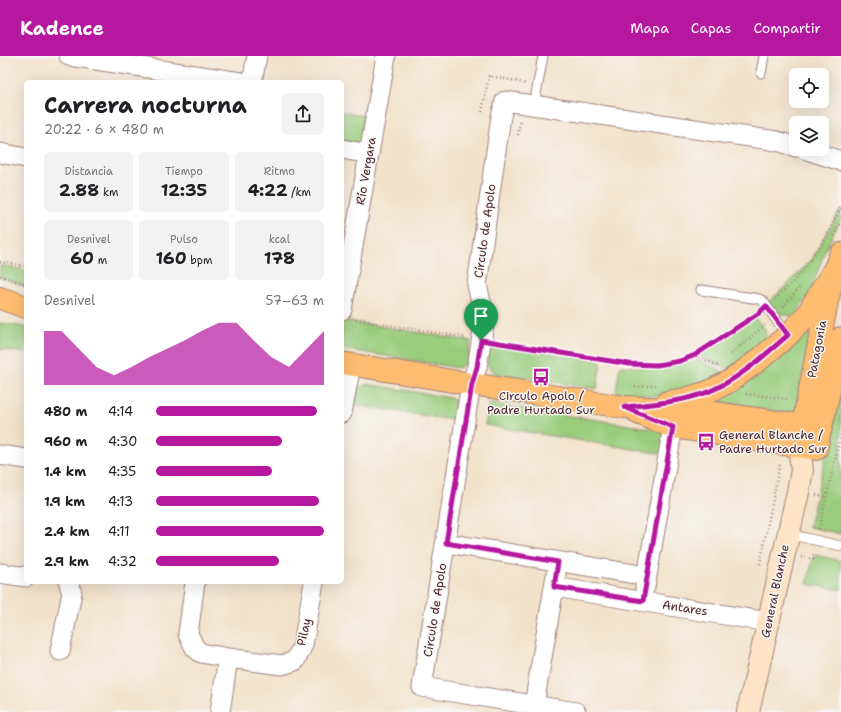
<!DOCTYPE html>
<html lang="es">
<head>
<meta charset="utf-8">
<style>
	body { margin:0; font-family:"Shantell Sans",sans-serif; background:#f2f2f2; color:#202124; height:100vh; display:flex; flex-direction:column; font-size:15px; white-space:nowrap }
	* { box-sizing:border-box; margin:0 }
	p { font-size:13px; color:#757577 }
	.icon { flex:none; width:22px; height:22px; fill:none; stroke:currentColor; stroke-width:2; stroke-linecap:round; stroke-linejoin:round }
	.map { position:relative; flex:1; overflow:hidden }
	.sheet { position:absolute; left:24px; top:24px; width:320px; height:504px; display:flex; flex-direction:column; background:#fff; border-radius:6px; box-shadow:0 4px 16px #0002 }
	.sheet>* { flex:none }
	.controls { position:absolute; left:789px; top:12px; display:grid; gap:8px }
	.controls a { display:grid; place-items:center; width:40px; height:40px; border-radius:6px; background:#fff; box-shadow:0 4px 16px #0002; font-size:20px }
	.pin { position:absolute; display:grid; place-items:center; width:34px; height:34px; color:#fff; margin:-41px -17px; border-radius:50% 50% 50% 0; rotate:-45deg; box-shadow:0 0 4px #0007 }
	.pin .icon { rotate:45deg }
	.round { display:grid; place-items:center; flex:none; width:42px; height:42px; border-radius:6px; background:#f2f2f2 }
	.overview { display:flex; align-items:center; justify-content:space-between; height:68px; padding:0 20px }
	h1 { font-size:22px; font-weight:700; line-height:30px }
	.stats { display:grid; grid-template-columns:repeat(3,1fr); gap:6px; height:68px; padding:4px 20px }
	.stats div { display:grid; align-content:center; border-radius:6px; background:#f2f2f2; text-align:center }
	.stats b { font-size:17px; font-weight:700 }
	.stats small { font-size:11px; font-weight:400 }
	.stats p { font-size:11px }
	.chart { height:112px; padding:8px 20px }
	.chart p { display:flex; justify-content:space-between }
	.chart svg { width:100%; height:72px; margin-top:4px; fill:#b5179e; opacity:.7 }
	ul { padding:0 20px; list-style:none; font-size:13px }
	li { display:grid; grid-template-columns:64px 48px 1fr; align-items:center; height:30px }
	li i { height:10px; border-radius:5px; background:#b5179e }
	header { display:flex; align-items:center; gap:24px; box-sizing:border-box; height:56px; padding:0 20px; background:#b5179e; color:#fff }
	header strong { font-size:19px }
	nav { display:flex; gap:22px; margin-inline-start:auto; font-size:14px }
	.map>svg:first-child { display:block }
</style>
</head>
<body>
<header>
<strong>Kadence</strong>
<nav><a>Mapa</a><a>Capas</a><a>Compartir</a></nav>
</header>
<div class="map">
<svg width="841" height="656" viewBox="0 0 841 656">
	<rect width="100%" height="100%" fill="#f6f6f2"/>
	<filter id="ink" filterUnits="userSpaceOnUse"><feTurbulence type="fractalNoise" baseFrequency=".025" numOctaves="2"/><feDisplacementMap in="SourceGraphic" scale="8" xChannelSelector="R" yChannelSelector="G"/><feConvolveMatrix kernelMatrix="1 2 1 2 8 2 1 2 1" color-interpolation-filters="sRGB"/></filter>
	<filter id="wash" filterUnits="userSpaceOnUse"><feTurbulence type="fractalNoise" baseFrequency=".012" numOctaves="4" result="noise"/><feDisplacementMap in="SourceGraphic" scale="16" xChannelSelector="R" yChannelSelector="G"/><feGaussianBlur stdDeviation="0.9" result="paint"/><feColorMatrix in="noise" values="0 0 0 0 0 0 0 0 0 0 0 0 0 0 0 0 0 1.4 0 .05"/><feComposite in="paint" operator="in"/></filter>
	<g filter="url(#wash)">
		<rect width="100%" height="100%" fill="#f3e2cb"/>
		<path fill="#99cc7c" stroke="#727654" d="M 342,56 L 364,60 L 361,83 L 355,87 L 342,85 Z
			M 841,153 L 841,162 L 824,197 L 811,235 L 794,261 L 779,257 L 781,264 L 766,248 L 787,229 L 813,201 Z
			M 0,209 L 26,214 L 26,231 L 0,221 Z
			M 754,261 L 765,273 L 766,280 L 763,288 L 730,314 L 699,299 Z
			M 342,264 L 471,285 L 468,305 L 459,312 L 342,293 Z
			M 0,267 L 26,271 L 26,297 L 0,293 Z
			M 809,273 L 811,273 L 795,358 L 720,347 L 718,345 C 722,339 732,335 738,331 C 762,312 786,293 809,273 Z
			M 491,288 L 601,305 L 597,333 L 547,325 L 549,317 L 538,315 L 536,323 L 496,318 L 490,313 L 487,308 Z
			M 693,302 L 722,315 L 723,318 L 719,322 L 658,340 L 622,338 L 618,337 L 616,334 L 620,310 L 656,312 L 679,308 Z
			M 367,328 L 452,342 L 455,344 L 452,364 L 355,349 L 358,332 Z
			M 841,335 L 841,478 L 809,471 Z
			M 489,348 L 526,353 L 668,375 L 663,398 L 485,369 Z
			M 816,499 L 841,505 L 841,534 L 807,528 L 813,503 Z"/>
	</g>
	<g filter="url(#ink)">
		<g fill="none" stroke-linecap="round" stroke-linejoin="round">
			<g stroke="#9e807b" stroke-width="11">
				<path id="service" d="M 761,17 L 764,0
					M 534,49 L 543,0
					M 701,234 L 759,243 L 763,245 L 787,279
					M 788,478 L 841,490"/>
			</g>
			<g stroke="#9e807b" stroke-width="21">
				<path id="minor" d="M 69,0 L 241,26
					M 252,26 L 257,0
					M 342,93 L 369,98
					M 804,93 L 841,105
					M 0,97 L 26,102
					M 342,254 L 386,0
					M 342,357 L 351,309
					M 0,399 L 26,403
					M 446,487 L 647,520
					M 0,517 L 26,521
					M 195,526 L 188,578 L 195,592 L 201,597 L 228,602 L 282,609 L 295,605 L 303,589 L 314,526
					M 554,531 L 768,566
					M 645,531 L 673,371
					M 60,595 L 72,537 L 69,528 L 69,526
					M 534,649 L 556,519
					M 220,656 L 228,602
					M 576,656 L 422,631 L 471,328 L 477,311 L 485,262 L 477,229 L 501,60 L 505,45 L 777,85 L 796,91"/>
			</g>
			<g stroke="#9e807b" stroke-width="24">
				<path id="secondary" d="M 748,656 L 798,436 L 802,414 L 799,390"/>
			</g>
			<g stroke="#9e807b" stroke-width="24">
				<path id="primary" d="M 0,242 L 26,251
					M 342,307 L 471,328 L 624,351 L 676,353 L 707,356 L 821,372
					M 667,346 L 685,343 L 708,336 L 730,325 L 760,303 L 788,279 L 807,259 L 835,212
					M 638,357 L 673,371 L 816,393 L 841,282
					M 800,384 L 827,246 L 835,212 L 841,198"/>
			</g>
			<path stroke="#9e807b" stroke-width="2.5" stroke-dasharray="1 3" stroke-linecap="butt" d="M 482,56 L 489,20 L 516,25 L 526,28
				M 518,79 L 520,64
				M 834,180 L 841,166
				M 0,206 L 26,210
				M 0,220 L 26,228
				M 775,243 C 805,217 824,186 841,151
				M 783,251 L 800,231
				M 356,264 L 464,281
				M 499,287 L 629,308 L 657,309 L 681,305 L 695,299 L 758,258
				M 731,298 L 765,269
				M 695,299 L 718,310
				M 635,331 L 658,329
				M 746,338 L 789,343
				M 816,439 L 826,441
				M 819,473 L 841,378
				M 801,501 L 813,503 L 814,496
				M 760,508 L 780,407"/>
			<use href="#service" stroke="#fff" stroke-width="9"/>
			<use href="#minor" stroke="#fff" stroke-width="19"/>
			<use href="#secondary" stroke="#fee4c6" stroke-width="22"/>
			<use href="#primary" stroke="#fdbc70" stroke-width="22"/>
		</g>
	</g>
	<g fill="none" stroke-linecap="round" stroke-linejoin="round" filter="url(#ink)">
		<g stroke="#fff" stroke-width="8">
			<path id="route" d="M 766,250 L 788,279 C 764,300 738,324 708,336 C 682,346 652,348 624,351 L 673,371 L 643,545 L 554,531 L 558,506 L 446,487 L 472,328 L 477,311 L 481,284 L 629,308 L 657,309 L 680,305 L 695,299 L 759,257 Z"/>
		</g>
		<use href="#route" stroke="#b5179e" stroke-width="5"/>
	</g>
	<defs>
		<g id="bus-bare" transform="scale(1.38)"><path d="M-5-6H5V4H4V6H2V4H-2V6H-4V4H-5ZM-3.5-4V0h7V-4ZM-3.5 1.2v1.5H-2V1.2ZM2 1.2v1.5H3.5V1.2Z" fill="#b5179e" stroke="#f6f6f2" stroke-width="2.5" paint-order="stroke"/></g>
	</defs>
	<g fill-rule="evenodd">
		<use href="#bus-bare" x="541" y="321"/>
		<use href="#bus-bare" x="706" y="386"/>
	</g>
	<g text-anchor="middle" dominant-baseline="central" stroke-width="3" stroke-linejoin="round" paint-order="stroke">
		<g font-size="12" fill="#4a1f2b" stroke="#f6f6f2">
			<text transform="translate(366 115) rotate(-80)">Río Vergara</text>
			<text transform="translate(485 175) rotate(-82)">Círculo de Apolo</text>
			<text transform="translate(817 293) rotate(-79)">Patagonia</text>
			<text transform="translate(775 535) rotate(-78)">General Blanche</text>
			<text transform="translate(685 552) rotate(9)">Antares</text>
			<text transform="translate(435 554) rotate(-81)">Círculo de Apolo</text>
			<text transform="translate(304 576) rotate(-77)">Pilay</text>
		</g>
		<g font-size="12" fill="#4a1f2b" stroke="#f6f6f2">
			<text x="541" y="340">Circulo Apolo /<tspan x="541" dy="14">Padre Hurtado Sur</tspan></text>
			<text x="719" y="379" text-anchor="start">General Blanche /<tspan x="719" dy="14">Padre Hurtado Sur</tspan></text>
		</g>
	</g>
</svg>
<div class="controls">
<a><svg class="icon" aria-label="locate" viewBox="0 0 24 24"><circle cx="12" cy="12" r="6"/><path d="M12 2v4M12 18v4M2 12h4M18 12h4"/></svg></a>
<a><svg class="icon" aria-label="layers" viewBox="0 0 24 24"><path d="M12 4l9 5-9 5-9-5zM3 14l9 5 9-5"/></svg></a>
</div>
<div class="pin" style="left:481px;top:284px;background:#1e9e55"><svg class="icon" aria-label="arrive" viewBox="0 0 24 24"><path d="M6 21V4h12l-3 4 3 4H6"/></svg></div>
<section class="sheet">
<div class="overview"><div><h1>Carrera nocturna</h1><p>20:22 · 6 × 480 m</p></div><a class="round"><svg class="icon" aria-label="share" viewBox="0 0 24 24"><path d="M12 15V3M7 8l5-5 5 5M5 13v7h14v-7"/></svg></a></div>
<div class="stats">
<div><p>Distancia</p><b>2.88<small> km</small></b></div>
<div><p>Tiempo</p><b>12:35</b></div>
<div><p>Ritmo</p><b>4:22<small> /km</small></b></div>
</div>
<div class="stats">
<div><p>Desnivel</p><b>60<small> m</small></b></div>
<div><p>Pulso</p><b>160<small> bpm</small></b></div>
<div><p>kcal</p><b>178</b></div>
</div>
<div class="chart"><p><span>Desnivel</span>57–63 m</p>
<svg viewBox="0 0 160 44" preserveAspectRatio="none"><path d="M0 44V11L10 11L20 22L30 33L40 38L50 33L60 27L70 22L80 17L90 11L100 6L110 6L120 17L130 27L140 33L150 22L160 11V44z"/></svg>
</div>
<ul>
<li><b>480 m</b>4:14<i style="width:96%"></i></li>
<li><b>960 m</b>4:30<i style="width:75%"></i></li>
<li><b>1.4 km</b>4:35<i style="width:69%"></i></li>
<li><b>1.9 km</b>4:13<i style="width:97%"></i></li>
<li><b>2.4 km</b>4:11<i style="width:100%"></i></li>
<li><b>2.9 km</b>4:32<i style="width:73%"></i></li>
</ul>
</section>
</div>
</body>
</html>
